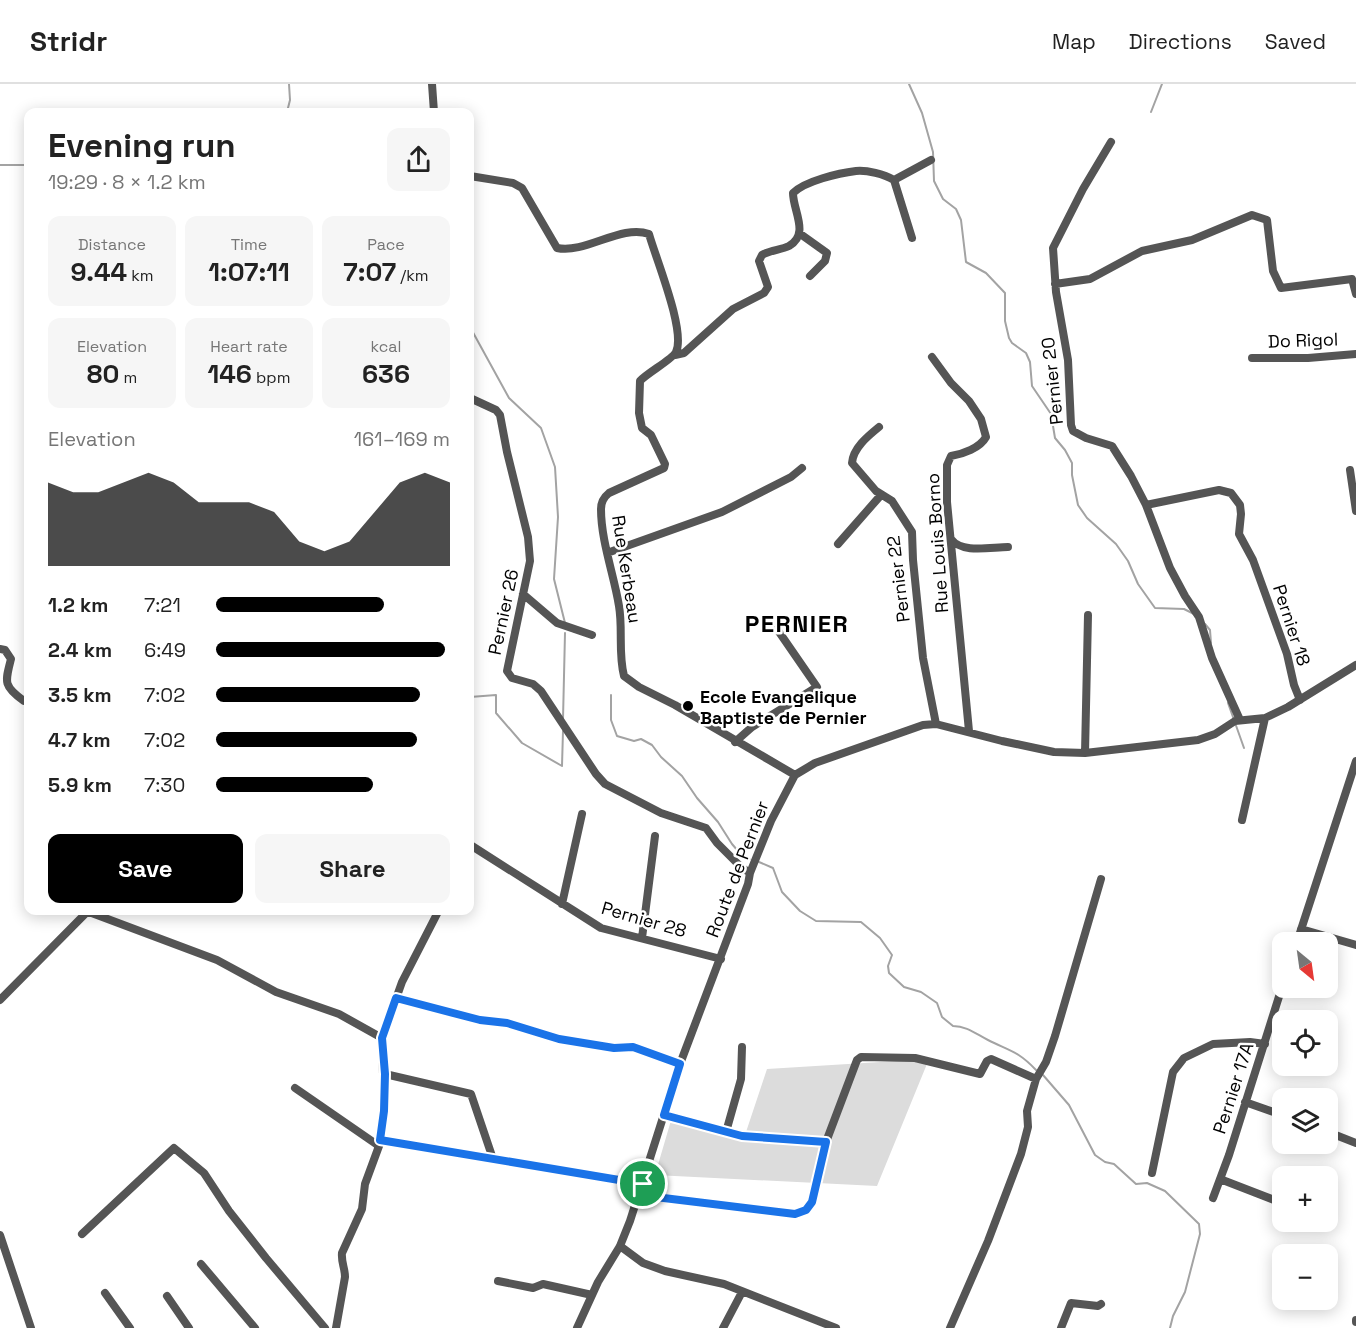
<!DOCTYPE html>
<html lang="en">
<head>
<meta charset="utf-8">
<style>
	body { margin:0; font-family:"Space Grotesk",sans-serif; background:#f6f6f6; color:#222; height:100vh; display:flex; flex-direction:column; font-size:22px; white-space:nowrap }
	* { box-sizing:border-box; margin:0 }
	p { font-size:20px; color:#767676 }
	.icon { flex:none; width:33px; height:33px; fill:none; stroke:currentColor; stroke-width:2; stroke-linecap:round; stroke-linejoin:round }
	.map { position:relative; flex:1; overflow:hidden }
	.side { position:absolute; left:24px; top:24px; width:450px; height:807px; display:flex; flex-direction:column; background:#fff; border-radius:12px; box-shadow:0 3px 15px #0003 }
	.side>* { flex:none }
	.needle { width:39px; rotate:151deg }
	.tools { position:absolute; left:1272px; top:848px; display:grid; gap:12px }
	.tools a { display:grid; place-items:center; width:66px; height:66px; border-radius:12px; background:#fff; box-shadow:0 3px 15px #0003; font-size:30px }
	.pin { position:absolute; display:grid; place-items:center; width:51px; height:51px; color:#fff; margin:-26px; border:3px solid #fff; border-radius:50%; box-shadow:0 2px 6px #0007 }
	.round { display:grid; place-items:center; flex:none; width:63px; height:63px; border-radius:12px; background:#f6f6f6 }
	.summary { display:flex; align-items:center; justify-content:space-between; height:102px; padding:0 24px }
	h1 { font-size:33px; font-weight:600; line-height:45px }
	.stats { display:grid; grid-template-columns:repeat(3,1fr); gap:9px; height:102px; padding:6px 24px }
	.stats div { display:grid; align-content:center; border-radius:12px; background:#f6f6f6; text-align:center }
	.stats b { font-size:26px; font-weight:600 }
	.stats small { font-size:16px; font-weight:400 }
	.stats p { font-size:16px }
	.chart { height:168px; padding:12px 24px }
	.chart p { display:flex; justify-content:space-between }
	.chart svg { width:100%; height:108px; margin-top:6px; fill:#000; opacity:.7 }
	.action { display:flex; gap:12px; margin-top:auto; padding:12px 24px }
	.action a { flex:1; height:69px; border-radius:12px; background:#000; color:#fff; font-size:24px; font-weight:600; line-height:69px; text-align:center }
	.action a+a { background:#f6f6f6; color:#222 }
	ul { padding:0 24px; list-style:none; font-size:20px }
	li { display:grid; grid-template-columns:96px 72px 1fr; align-items:center; height:45px }
	li i { height:15px; border-radius:8px; background:#000 }
	header { display:flex; align-items:center; gap:36px; box-sizing:border-box; height:84px; padding:0 30px; background:#fff; border-bottom:2px solid #e0e0e0 }
	header strong { font-size:28px }
	nav { display:flex; gap:33px; margin-inline-start:auto; font-size:21px }
	.map>svg:first-child { display:block }
</style>
</head>
<body>
<header>
<strong>Stridr</strong>
<nav><a>Map</a><a>Directions</a><a>Saved</a></nav>
</header>
<div class="map">
<svg width="1356" height="1244" viewBox="0 0 1356 1244">
	<rect width="100%" height="100%" fill="#fff"/>
	<path fill="#dcdcdc" d="M 929,975 L 877,1102 L 655,1091 L 672,1033 L 745,1051 L 767,985 Z"/>
	<g fill="none" stroke-linecap="round" stroke-linejoin="round">
		<path stroke="#a3a3a3" stroke-width="2" d="M 909,0 L 922,29 L 933,68 L 934,97 L 943,115 L 956,125 L 961,136 L 966,178 L 986,189 L 1005,209 L 1005,237 L 1009,254 L 1012,259 L 1026,269 L 1030,278 L 1032,302 L 1051,330 L 1055,354 L 1065,366 L 1072,379 L 1072,391 L 1078,421 L 1087,434 L 1116,460 L 1128,477 L 1138,500 L 1155,524 L 1184,525 L 1194,530
			M 287,28 L 290,16 L 289,0
			M 1151,28 L 1162,0
			M 0,81 L 28,81
			M 470,243 L 509,314 L 541,344 L 555,383 L 558,433 L 554,495 L 565,539
			M 1205,540 L 1210,546 L 1211,559
			M 611,611 L 611,636 L 617,652 L 634,657 L 641,655 L 652,661 L 661,673 L 682,692 L 697,714 L 718,738 L 732,760 L 738,767 L 750,775
			M 470,613 L 496,611 L 496,629 L 522,659 L 562,682 L 563,647
			M 1228,619 L 1244,664
			M 563,635 L 565,549
			M 759,778 L 773,784 L 782,808 L 800,827 L 816,837 L 861,838 L 880,854 L 892,871 L 888,882 L 889,889 L 904,903 L 921,908 L 937,919 L 942,933 L 953,942 C 967,942 976,950 988,956 C 1010,967 1018,967 1036,986
			M 1043,991 L 1069,1021 L 1095,1071 L 1105,1078 L 1114,1080 L 1136,1100 L 1147,1099 L 1165,1107 L 1199,1140 L 1200,1150 L 1185,1208 L 1173,1232 L 1170,1244"/>
		<path stroke="#555" stroke-width="8" d="M 432,0 L 434,28
			M 380,28 L 381,28
			M 1111,58 L 1083,105 L 1053,164 L 1056,208 L 1068,276 L 1071,341 L 1073,347 L 1086,354 L 1112,362 L 1131,392 L 1146,421 L 1170,484 L 1185,512 L 1199,533 L 1212,574 L 1240,636
			M 470,92 L 513,99 L 522,104 L 557,164 C 586,170 621,140 649,150 C 656,175 686,247 676,268 C 673,275 647,289 640,297 L 639,329 L 642,344 L 651,351 L 665,380 L 664,384 L 609,409 C 604,413 601,418 601,425 C 601,457 614,491 619,522 C 623,545 618,569 624,592 L 639,603 L 675,621 L 795,691
			M 894,96 L 931,76
			M 799,149 L 827,169 L 825,177 L 810,192
			M 1055,200 L 1090,195 L 1142,167 L 1192,156 L 1252,131 L 1267,136 L 1273,187 L 1281,204 L 1352,195 L 1356,210
			M 675,271 L 684,269 L 733,225 L 764,209 L 768,203 L 759,177 L 762,171 C 770,166 781,166 789,162 C 810,150 793,127 793,109 C 805,97 839,89 856,87 C 867,86 884,90 894,96 L 912,154
			M 932,273 L 951,299 L 969,317 L 981,335 L 986,353 C 980,364 963,370 951,372 L 947,381 L 947,418 L 969,647
			M 1252,274 L 1308,274 L 1356,270
			M 470,314 L 496,326 L 500,331 L 507,368 L 528,453 L 530,477 L 507,587 L 512,594 L 533,600 L 541,607 L 596,690 L 605,700 L 661,729 L 706,744 L 717,759 L 741,783 L 750,789
			M 879,343 C 868,352 853,364 852,379 L 876,407 L 892,417 L 912,448 L 913,476 L 923,574 L 936,640
			M 1350,386 L 1356,427
			M 1146,421 L 1219,406 L 1231,409 L 1240,421 L 1241,430 L 1239,450 L 1253,476 L 1287,570 L 1294,601 L 1300,616
			M 951,455 C 962,470 991,463 1008,463
			M 838,460 L 881,411
			M 607,469 L 722,428 L 791,393 L 802,384
			M 523,510 L 557,539 L 592,551
			M 0,565 L 5,566 L 11,575 C 5,598 3,602 24,617 L 28,616
			M 735,658 L 752,643 L 817,603 L 777,545
			M 1085,669 L 1088,531
			M 1242,736 L 1265,634
			M 472,762 L 601,844 L 721,875
			M 562,820 L 582,730
			M 89,828 L 217,876 L 276,908 L 339,930 L 382,954
			M 1301,845 L 1356,861
			M 642,854 L 655,752
			M 1297,858 L 1356,677
			M 396,914 L 480,936 L 507,939 L 559,955 L 614,964 L 633,963 L 680,980
			M 0,916 L 89,826
			M 385,990 L 471,1010 L 493,1075
			M 295,1004 L 379,1062
			M 1245,1018 L 1282,1031
			M 664,1031 L 742,1052 L 826,1058
			M 726,1048 L 741,995 L 742,963
			M 1328,1048 L 1356,1059
			M 380,1056 L 643,1100
			M 1152,1089 L 1173,988 L 1184,974 L 1213,960 L 1250,958 L 1265,960
			M 1220,1095 L 1282,1119
			M 639,1111 L 795,1130 L 806,1126 L 812,1118 L 826,1058 L 857,976 L 861,973 L 915,974 L 980,990 L 987,977 L 991,975 L 1036,995
			M 1213,1114 L 1229,1071 L 1282,903
			M 82,1150 L 174,1064 L 204,1089 L 229,1127 L 266,1174 L 325,1244
			M 0,1151 L 31,1244
			M 620,1162 L 643,1179 L 665,1187 L 724,1200 L 836,1244
			M 201,1180 L 255,1244
			M 498,1197 L 533,1204 L 543,1200 L 592,1211
			M 105,1209 L 130,1244
			M 167,1212 L 189,1244
			M 1356,1236 L 1356,1238
			M 336,1244 L 345,1193 C 345,1184 341,1178 342,1169 L 362,1125 L 365,1100 L 379,1062 L 384,1027 L 382,954 L 402,898 L 439,826
			M 577,1244 L 598,1198 L 620,1162 L 630,1137 L 680,980 L 748,800 L 750,789 L 771,737 L 795,691 L 815,679 L 923,641 L 936,640 L 1002,657 L 1054,668 L 1085,669 L 1198,656 L 1215,650 L 1235,637 L 1265,634 L 1288,623 L 1356,581
			M 723,1244 L 742,1208
			M 950,1244 L 988,1157 L 1021,1070 L 1028,1043 L 1027,1027 L 1036,995 L 1046,978 L 1055,952 L 1101,795
			M 1061,1244 L 1071,1219 L 1098,1222 L 1101,1220"/>
	</g>
	<g fill="none" stroke-linecap="round" stroke-linejoin="round">
		<g stroke="#fff" stroke-width="12">
			<path id="route" d="M 396,914 L 480,936 L 507,939 L 559,955 L 614,964 L 633,963 L 680,980 L 664,1031 L 742,1052 L 826,1058 L 812,1118 L 806,1126 L 795,1130 L 639,1111 L 643,1100 L 380,1056 L 384,1027 L 385,990 L 382,954 Z"/>
		</g>
		<use href="#route" stroke="#1a73e8" stroke-width="8"/>
	</g>
	<circle fill="#000" stroke="#fff" stroke-width="2" cx="688" cy="622" r="6"/>
	<g text-anchor="middle" dominant-baseline="central" stroke-width="5" stroke-linejoin="round" paint-order="stroke">
		<g font-size="18" fill="#000" stroke="#fff">
			<text transform="translate(1303 256) rotate(-2)">Do Rigol</text>
			<text transform="translate(1052 297) rotate(-96)">Pernier 20</text>
			<text transform="translate(937 459) rotate(-94)">Rue Louis Borno</text>
			<text transform="translate(627 485) rotate(81)">Rue Kerbeau</text>
			<text transform="translate(898 495) rotate(-97)">Pernier 22</text>
			<text transform="translate(503 528) rotate(-78)">Pernier 26</text>
			<text transform="translate(1292 541) rotate(72)">Pernier 18</text>
			<text transform="translate(737 785) rotate(-69)">Route de Pernier</text>
			<text transform="translate(644 835) rotate(16)">Pernier 28</text>
			<text transform="translate(1233 1004) rotate(-72)">Pernier 17A</text>
		</g>
		<g font-size="18" font-weight="bold" fill="#000" stroke="#fff" text-anchor="start">
			<text x="700" y="612">Ecole Evangelique<tspan x="700" dy="21">Baptiste de Pernier</tspan></text>
		</g>
		<g font-size="24" font-weight="bold" letter-spacing="1.5" fill="#000" stroke="#fff">
			<text x="797" y="539">PERNIER</text>
		</g>
	</g>
</svg>
<div class="tools">
<a><svg class="needle" viewBox="-14 -14 28 28"><path d="M0-13l5 13h-10z" fill="#e53935"/><path d="M0 13l5-13h-10z" fill="#767676"/></svg></a>
<a><svg class="icon" aria-label="locate" viewBox="0 0 24 24"><circle cx="12" cy="12" r="6"/><path d="M12 2v4M12 18v4M2 12h4M18 12h4"/></svg></a>
<a><svg class="icon" aria-label="layers" viewBox="0 0 24 24"><path d="M12 4l9 5-9 5-9-5zM3 14l9 5 9-5"/></svg></a>
<a>+</a>
<a>−</a>
</div>
<div class="pin" style="left:643px;top:1100px;background:#1e9e55"><svg class="icon" aria-label="arrive" viewBox="0 0 24 24"><path d="M6 21V4h12l-3 4 3 4H6"/></svg></div>
<section class="side">
<div class="summary"><div><h1>Evening run</h1><p>19:29 · 8 × 1.2 km</p></div><a class="round"><svg class="icon" aria-label="share" viewBox="0 0 24 24"><path d="M12 15V3M7 8l5-5 5 5M5 13v7h14v-7"/></svg></a></div>
<div class="stats">
<div><p>Distance</p><b>9.44<small> km</small></b></div>
<div><p>Time</p><b>1:07:11</b></div>
<div><p>Pace</p><b>7:07<small> /km</small></b></div>
</div>
<div class="stats">
<div><p>Elevation</p><b>80<small> m</small></b></div>
<div><p>Heart rate</p><b>146<small> bpm</small></b></div>
<div><p>kcal</p><b>636</b></div>
</div>
<div class="chart"><p><span>Elevation</span>161–169 m</p>
<svg viewBox="0 0 160 44" preserveAspectRatio="none"><path d="M0 44V10L10 14L20 14L30 10L40 6L50 10L60 18L70 18L80 18L90 22L100 34L110 38L120 34L130 22L140 10L150 6L160 10V44z"/></svg>
</div>
<ul>
<li><b>1.2 km</b>7:21<i style="width:72%"></i></li>
<li><b>2.4 km</b>6:49<i style="width:98%"></i></li>
<li><b>3.5 km</b>7:02<i style="width:87%"></i></li>
<li><b>4.7 km</b>7:02<i style="width:86%"></i></li>
<li><b>5.9 km</b>7:30<i style="width:67%"></i></li>
</ul>
<div class="action"><a>Save</a><a>Share</a></div>
</section>
</div>
</body>
</html>
